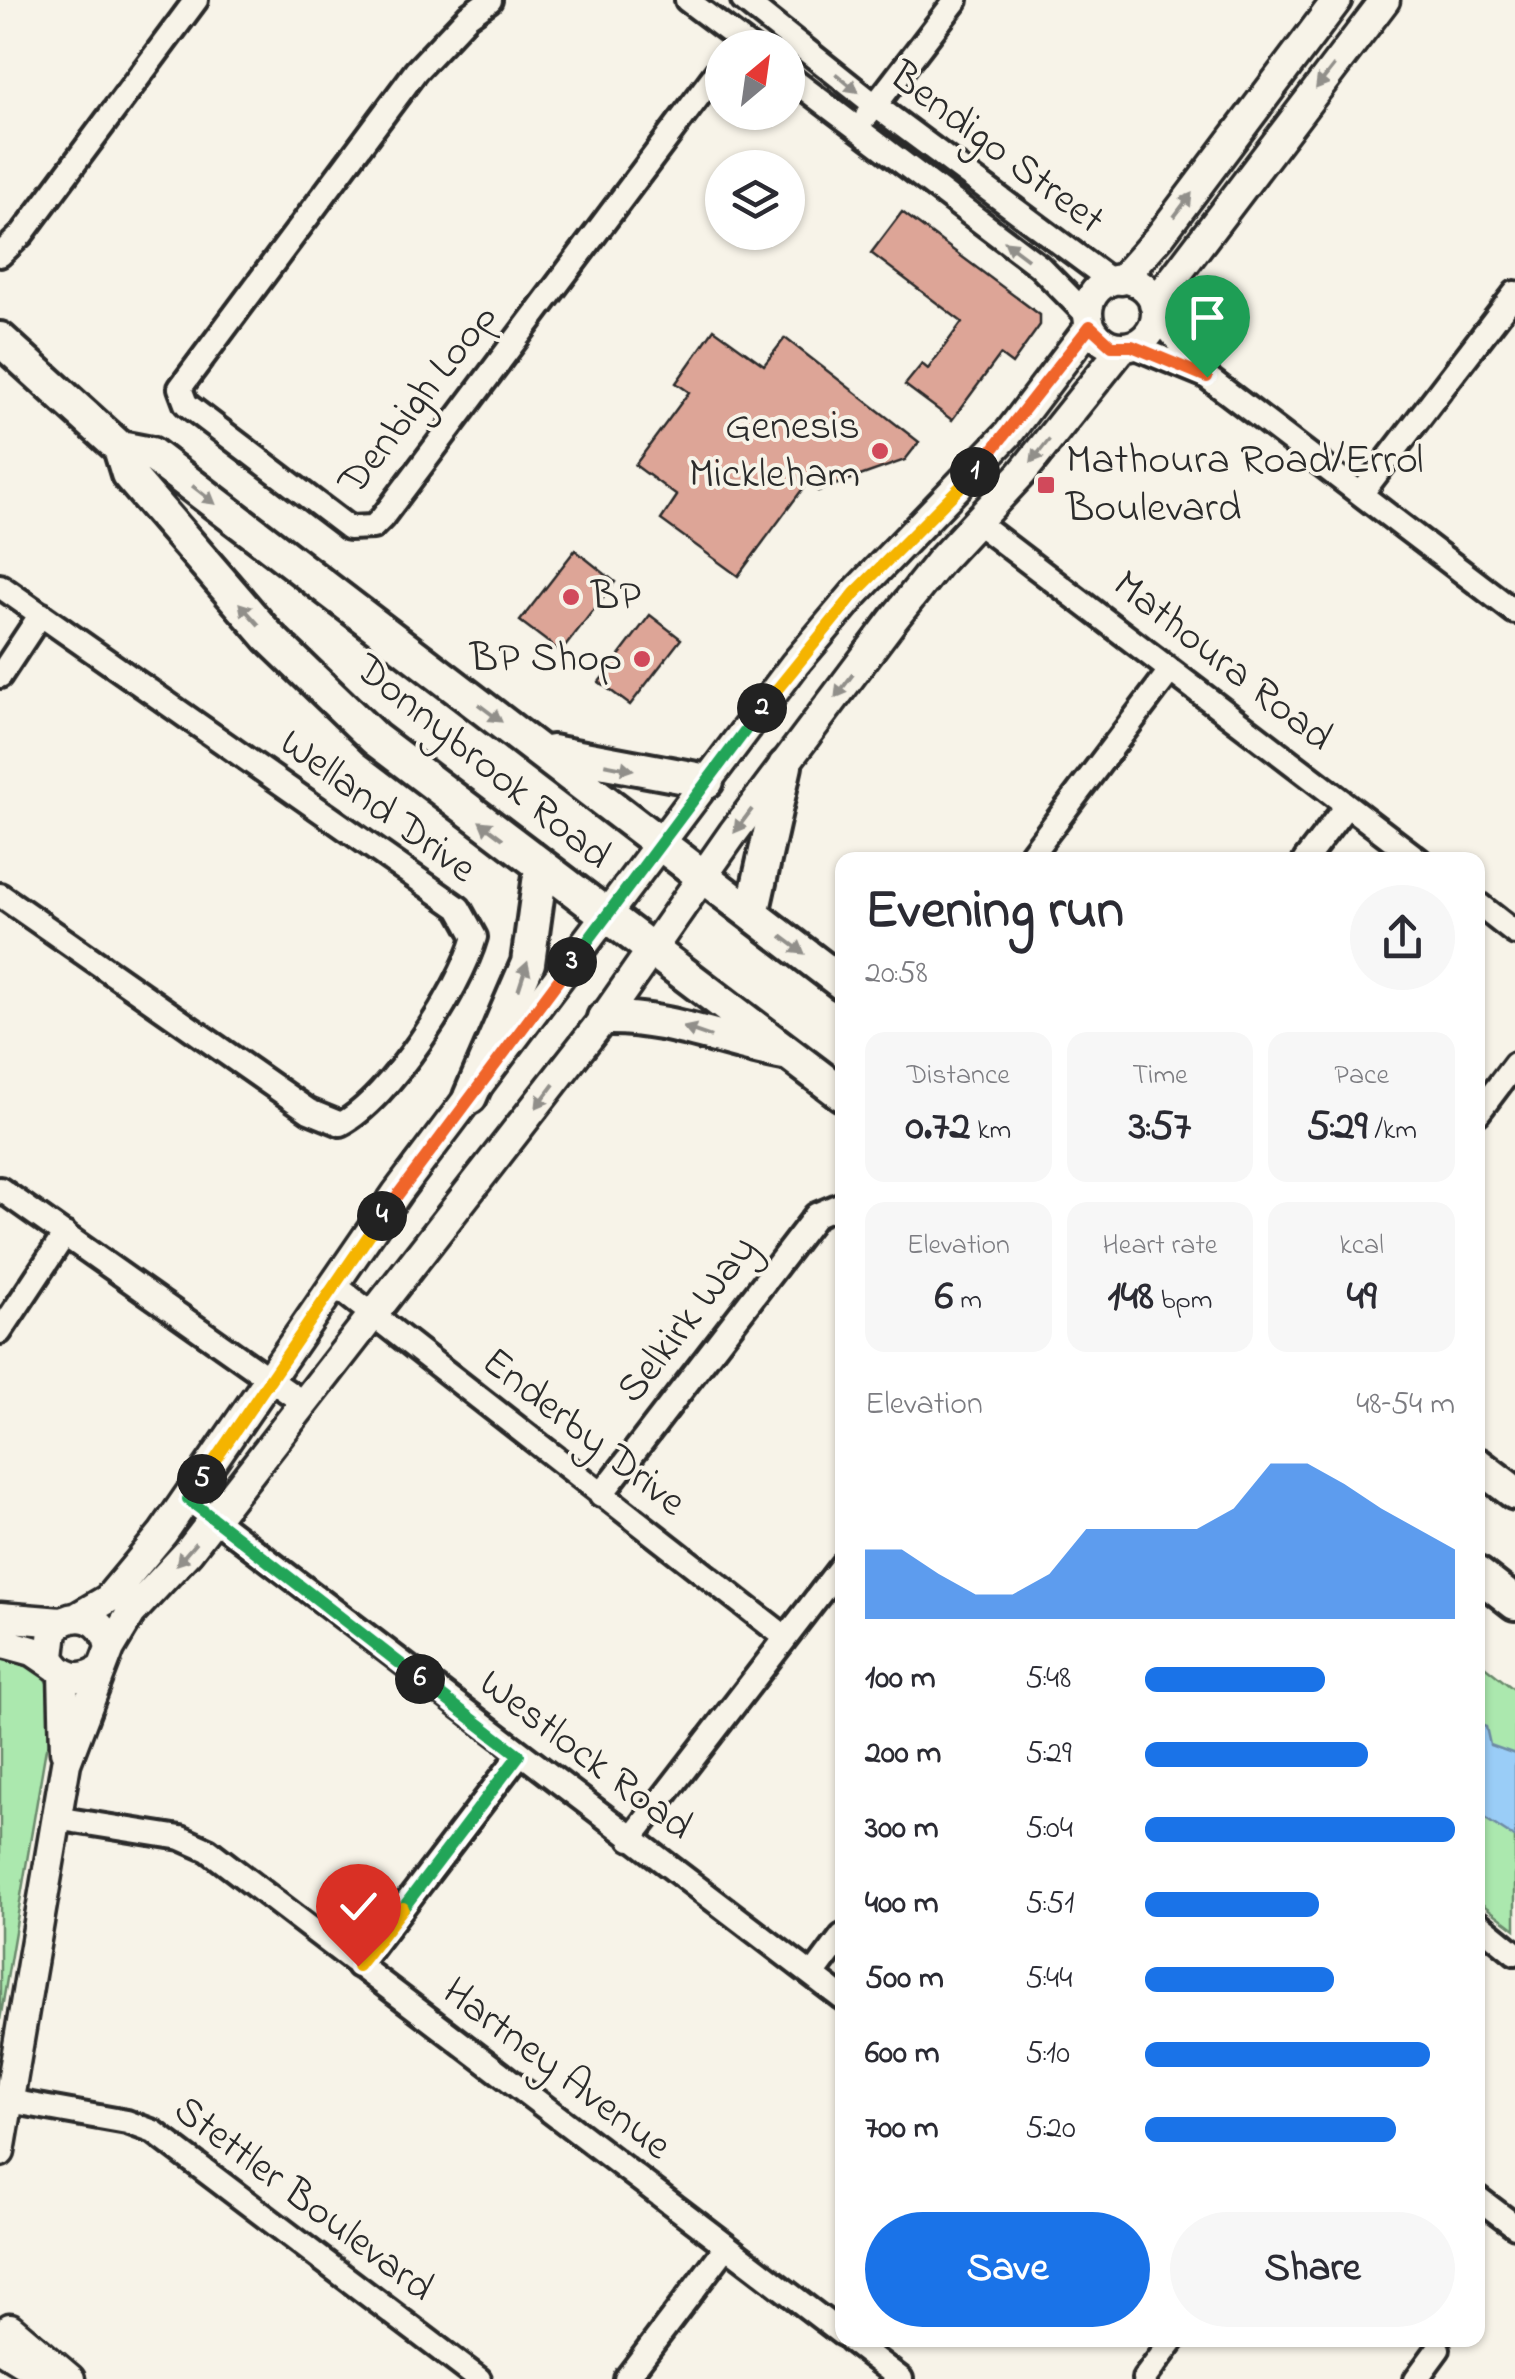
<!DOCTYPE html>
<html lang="en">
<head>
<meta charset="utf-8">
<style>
	body { margin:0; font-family:"Indie Flower",sans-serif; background:#f7f7f7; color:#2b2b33; height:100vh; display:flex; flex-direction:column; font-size:38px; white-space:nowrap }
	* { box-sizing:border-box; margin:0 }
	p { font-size:32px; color:#7c7c81 }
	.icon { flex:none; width:55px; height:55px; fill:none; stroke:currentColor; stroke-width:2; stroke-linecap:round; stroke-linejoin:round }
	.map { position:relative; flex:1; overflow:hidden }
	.panel { position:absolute; left:835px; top:852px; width:650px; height:1495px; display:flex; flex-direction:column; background:#fff; border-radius:20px; box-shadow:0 2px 8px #0004 }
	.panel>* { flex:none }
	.needle { width:65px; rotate:29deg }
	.tools { position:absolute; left:705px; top:30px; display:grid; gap:20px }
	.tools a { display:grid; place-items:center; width:100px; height:100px; border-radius:50%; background:#fff; box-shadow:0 2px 8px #0004; font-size:50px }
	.pin { position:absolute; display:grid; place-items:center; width:85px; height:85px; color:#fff; margin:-102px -42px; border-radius:50% 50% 50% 0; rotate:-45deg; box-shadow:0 0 10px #0007 }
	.pin .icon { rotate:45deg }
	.km { position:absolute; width:50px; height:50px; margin:-25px; border-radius:50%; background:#222; color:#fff; font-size:28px; line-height:50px; text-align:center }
	.round { display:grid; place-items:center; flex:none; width:105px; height:105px; border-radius:52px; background:#f7f7f7 }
	.overview { display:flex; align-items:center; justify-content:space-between; height:170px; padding:0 30px }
	h1 { font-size:55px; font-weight:700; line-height:75px }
	.metrics { display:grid; grid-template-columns:repeat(3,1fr); gap:15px; height:170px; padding:10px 30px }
	.metrics div { display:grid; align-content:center; border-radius:20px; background:#f7f7f7; text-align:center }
	.metrics b { font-size:42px; font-weight:700 }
	.metrics small { font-size:28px; font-weight:400 }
	.metrics p { font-size:28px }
	.chart { height:280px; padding:20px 30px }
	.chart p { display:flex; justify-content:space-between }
	.chart svg { width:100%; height:180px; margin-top:10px; fill:#1a73e8; opacity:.7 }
	.cta { display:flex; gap:20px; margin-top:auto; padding:20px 30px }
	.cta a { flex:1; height:115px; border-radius:60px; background:#1a73e8; color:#fff; font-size:40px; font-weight:700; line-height:115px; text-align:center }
	.cta a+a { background:#f7f7f7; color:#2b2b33 }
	ul { padding:0 30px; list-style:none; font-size:32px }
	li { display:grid; grid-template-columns:160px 120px 1fr; align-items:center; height:75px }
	li i { height:25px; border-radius:12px; background:#1a73e8 }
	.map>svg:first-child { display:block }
</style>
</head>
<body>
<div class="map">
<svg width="1515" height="2379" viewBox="0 0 1515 2379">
	<rect width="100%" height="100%" fill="#f7f3e8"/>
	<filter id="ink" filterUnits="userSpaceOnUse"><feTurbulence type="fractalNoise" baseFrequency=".01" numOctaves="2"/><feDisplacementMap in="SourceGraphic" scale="20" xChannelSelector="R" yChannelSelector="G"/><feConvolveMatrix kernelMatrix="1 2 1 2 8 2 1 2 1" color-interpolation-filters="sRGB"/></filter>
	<g filter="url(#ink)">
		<path fill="#abe8ae" stroke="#6b8a6c" stroke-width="2.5" d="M 0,1654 C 55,1671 51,1684 56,1737 L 46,1748 L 0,2020 Z
			M 1478,1661 L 1515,1690 L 1515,1929 L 1478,1901 Z"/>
		<path fill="#9acdf7" stroke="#6e8ca5" stroke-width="2.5" d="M 1478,1724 L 1486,1727 L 1490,1745 L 1515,1754 L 1515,1838 L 1478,1814 Z"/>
		<path fill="#dda597" stroke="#2b2b2b" stroke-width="2.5" d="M 902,212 L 1040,315 L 1040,325 L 1012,364 L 1000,355 L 952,420 L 905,385 L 922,364 L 928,369 L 962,322 L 871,253 Z
			M 714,329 L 764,365 L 785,338 L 919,442 L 905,460 L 818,491 L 807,483 L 738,576 L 661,520 L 677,496 L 635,465 L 689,392 L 676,383 Z
			M 575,550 L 615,582 L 561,652 L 520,621 Z
			M 650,615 L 681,639 L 630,705 L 599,682 Z"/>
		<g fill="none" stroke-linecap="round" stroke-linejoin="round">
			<g stroke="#2b2b2b" stroke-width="30">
				<path id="minor" d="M 490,0 L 468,16 L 416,71 L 180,388 L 186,404 L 349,528 L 373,527 L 382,518 L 722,65
					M 687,0 L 751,48
					M 743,0 L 876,106 L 1111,281
					M 788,76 L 1039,266 L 1088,316
					M 867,116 L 956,0
					M 0,255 L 22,234 L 196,0
					M 1156,315 L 1207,377 L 1515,612
					M 1133,346 L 1204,375
					M 1361,494 L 1515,293
					M 979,524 L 1419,860
					M 0,586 L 459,908 L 475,937 C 460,990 389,1099 341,1124 L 309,1111 L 0,895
					M 0,676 L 41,614
					M 1027,860 L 1170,671
					M 1305,860 L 1347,805
					M 1478,904 L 1515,933
					M 1478,1113 L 1515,1064
					M 0,1189 L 302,1402
					M 336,1286 L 785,1637
					M 0,1332 L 65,1234
					M 601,1495 L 816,1215 L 842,1204
					M 188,1499 L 842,1998
					M 55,1818 L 181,1838 L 208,1850 L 842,2334
					M 631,1839 L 842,1565
					M 1478,1923 L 1515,1953
					M 358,1966 L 519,1755
					M 813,1975 L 842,1936
					M 9,2101 L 127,2122 L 154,2132 L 479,2379
					M 1478,2198 L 1515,2226
					M 850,2340 L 901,2379
					M 626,2379 L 726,2247
					M 1144,2379 L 1173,2340
					M 1416,2379 L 1438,2349"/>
			</g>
			<g stroke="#2b2b2b" stroke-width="35">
				<path id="tertiary" d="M1088 313a34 34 0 1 1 68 0a34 34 0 1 1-68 0Z
					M 1121,280 L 1160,236 L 1337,0
					M 1154,304 L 1385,0
					M 79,1616 L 108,1599 L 163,1533 L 397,1193 L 795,664 L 855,593 L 1008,434 L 1090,326
					M 0,1617 L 61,1622
					M 0,1642 L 33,1651 L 55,1666
					M 110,1648 L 131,1613 L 189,1551 L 604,1018 L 733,833 L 893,620 L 940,561 L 1022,473 L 1123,347
					M 63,1673 L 65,1751
					M 0,2152 L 66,1763 L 110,1648 C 105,1617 75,1607 53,1630 L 50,1657 C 61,1679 83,1683 102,1668
					M 10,2328 L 70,2379
					M 0,2348 L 49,2378"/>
			</g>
			<g stroke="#2b2b2b" stroke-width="40">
				<path id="secondary" d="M 0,339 L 120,448 L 128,474 L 269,637 L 375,739 L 842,1094
					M 120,448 L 151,454 L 842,983
					M 552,752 L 707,781
					M 752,914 L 785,766
					M 604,1018 C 667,1016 723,1042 784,1053
					M 470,1097 L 528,963 L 541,868
					M 1478,1465 L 1515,1493
					M 1478,1574 L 1515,1603"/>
			</g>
			<use href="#minor" stroke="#f7f3e8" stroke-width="22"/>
			<use href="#tertiary" stroke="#f7f3e8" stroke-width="28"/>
			<use href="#secondary" stroke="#f7f3e8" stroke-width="32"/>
		</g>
		<defs><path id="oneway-solid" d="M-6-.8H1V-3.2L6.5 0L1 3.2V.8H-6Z" transform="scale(2.5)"/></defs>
		<g fill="#918f8a">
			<use href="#oneway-solid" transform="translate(1325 77) rotate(128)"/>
			<use href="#oneway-solid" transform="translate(847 83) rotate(39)"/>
			<use href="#oneway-solid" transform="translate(1183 205) rotate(-53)"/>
			<use href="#oneway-solid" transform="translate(1016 250) rotate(-143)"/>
			<use href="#oneway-solid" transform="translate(1040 451) rotate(128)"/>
			<use href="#oneway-solid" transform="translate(204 495) rotate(38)"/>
			<use href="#oneway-solid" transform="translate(249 614) rotate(-132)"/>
			<use href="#oneway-solid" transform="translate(844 686) rotate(127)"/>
			<use href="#oneway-solid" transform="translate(490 713) rotate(37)"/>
			<use href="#oneway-solid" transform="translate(619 767) rotate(11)"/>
			<use href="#oneway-solid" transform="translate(743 821) rotate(127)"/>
			<use href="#oneway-solid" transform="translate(491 830) rotate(-143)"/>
			<use href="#oneway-solid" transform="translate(793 945) rotate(37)"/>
			<use href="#oneway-solid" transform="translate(523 976) rotate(-72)"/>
			<use href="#oneway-solid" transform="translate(697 1032) rotate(-161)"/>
			<use href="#oneway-solid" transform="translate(545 1096) rotate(127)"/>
			<use href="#oneway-solid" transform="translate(186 1554) rotate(131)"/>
		</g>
	</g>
	<g fill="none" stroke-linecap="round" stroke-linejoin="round" filter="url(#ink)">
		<g stroke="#fff" stroke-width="20">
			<path id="split-1" d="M 975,472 L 1090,326 L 1112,346 L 1132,346 L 1207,377"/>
		</g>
		<g stroke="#fff" stroke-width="20">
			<path id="split-2" d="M 762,708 L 855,593 L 975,472"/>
		</g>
		<g stroke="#fff" stroke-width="20">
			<path id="split-3" d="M 572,962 L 762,708"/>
		</g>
		<g stroke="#fff" stroke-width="20">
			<path id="split-4" d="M 382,1216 L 572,962"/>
		</g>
		<g stroke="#fff" stroke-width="20">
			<path id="split-5" d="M 202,1479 L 382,1216"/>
		</g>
		<g stroke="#fff" stroke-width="20">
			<path id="split-6" d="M 202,1479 L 188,1499 L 420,1679"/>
		</g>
		<g stroke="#fff" stroke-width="20">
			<path id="split-7" d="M 403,1908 L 519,1755 L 420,1679"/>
		</g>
		<g stroke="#fff" stroke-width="20">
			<path id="split-8" d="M 358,1966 L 403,1908"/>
		</g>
		<use href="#split-1" stroke="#f0652b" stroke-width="12"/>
		<use href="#split-2" stroke="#f5b400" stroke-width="12"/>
		<use href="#split-3" stroke="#22a559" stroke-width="12"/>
		<use href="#split-4" stroke="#f0652b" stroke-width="12"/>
		<use href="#split-5" stroke="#f5b400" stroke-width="12"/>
		<use href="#split-6" stroke="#22a559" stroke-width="12"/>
		<use href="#split-7" stroke="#22a559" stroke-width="12"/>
		<use href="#split-8" stroke="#f5b400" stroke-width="12"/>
	</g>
	<g fill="#d1495b" stroke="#f7f3e8" stroke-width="4">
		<circle cx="880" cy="451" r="10"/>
		<rect x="1036" y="475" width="20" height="20" rx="5"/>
		<circle cx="571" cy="597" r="10"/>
		<circle cx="642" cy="659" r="10"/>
	</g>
	<g text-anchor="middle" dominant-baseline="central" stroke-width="8" stroke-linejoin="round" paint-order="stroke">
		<g font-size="42" fill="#2b2b2b" stroke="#f7f3e8">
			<text transform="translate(996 149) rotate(37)">Bendigo Street</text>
			<text transform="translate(419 400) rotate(-52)">Denbigh Loop</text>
			<text transform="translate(1222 662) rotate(38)">Mathoura Road</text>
			<text transform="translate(482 763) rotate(39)">Donnybrook Road</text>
			<text transform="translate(377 807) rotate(36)">Welland Drive</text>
			<text transform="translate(688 1320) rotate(-52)">Selkirk Way</text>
			<text transform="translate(583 1433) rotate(38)">Enderby Drive</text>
			<text transform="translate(585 1756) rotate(37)">Westlock Road</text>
			<text transform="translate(556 2070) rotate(37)">Hartney Avenue</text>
			<text transform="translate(303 2200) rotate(37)">Stettler Boulevard</text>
		</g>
		<g font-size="42" fill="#2b2b2b" stroke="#f7f3e8" text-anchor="end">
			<text x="860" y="427">Genesis<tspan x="860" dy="48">Mickleham</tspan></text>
			<text x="1066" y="461" text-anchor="start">Mathoura Road/Errol<tspan x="1066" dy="48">Boulevard</tspan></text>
			<text x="591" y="597" text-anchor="start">BP</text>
			<text x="622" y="659">BP Shop</text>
		</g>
	</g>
</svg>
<div class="tools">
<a><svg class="needle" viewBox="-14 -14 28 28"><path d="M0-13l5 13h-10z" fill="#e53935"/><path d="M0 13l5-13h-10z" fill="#7c7c81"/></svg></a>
<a><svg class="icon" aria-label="layers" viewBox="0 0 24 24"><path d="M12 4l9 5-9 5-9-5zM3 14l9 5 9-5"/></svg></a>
</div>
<div class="pin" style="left:1207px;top:377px;background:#1e9e55"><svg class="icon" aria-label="arrive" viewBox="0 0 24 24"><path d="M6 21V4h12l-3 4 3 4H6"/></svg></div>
<div class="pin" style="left:358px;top:1966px;background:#d93025"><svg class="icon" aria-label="check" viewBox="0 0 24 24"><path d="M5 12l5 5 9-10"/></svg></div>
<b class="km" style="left:975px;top:472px">1</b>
<b class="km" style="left:762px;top:708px">2</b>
<b class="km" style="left:572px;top:962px">3</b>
<b class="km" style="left:382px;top:1216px">4</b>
<b class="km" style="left:202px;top:1479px">5</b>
<b class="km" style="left:420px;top:1679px">6</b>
<section class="panel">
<div class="overview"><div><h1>Evening run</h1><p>20:58</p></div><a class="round"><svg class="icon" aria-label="share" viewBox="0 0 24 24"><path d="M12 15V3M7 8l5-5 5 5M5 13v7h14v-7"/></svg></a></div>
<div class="metrics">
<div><p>Distance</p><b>0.72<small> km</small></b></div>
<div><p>Time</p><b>3:57</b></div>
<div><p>Pace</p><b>5:29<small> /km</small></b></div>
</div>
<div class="metrics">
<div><p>Elevation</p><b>6<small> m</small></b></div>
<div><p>Heart rate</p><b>148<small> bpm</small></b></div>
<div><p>kcal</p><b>49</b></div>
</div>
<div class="chart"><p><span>Elevation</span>48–54 m</p>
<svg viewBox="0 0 160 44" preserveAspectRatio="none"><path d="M0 44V27L10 27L20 33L30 38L40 38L50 33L60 22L70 22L80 22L90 22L100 17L110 6L120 6L130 11L140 17L150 22L160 27V44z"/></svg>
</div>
<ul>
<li><b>100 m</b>5:48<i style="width:58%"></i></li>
<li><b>200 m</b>5:29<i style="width:72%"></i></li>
<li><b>300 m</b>5:04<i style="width:100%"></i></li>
<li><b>400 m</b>5:51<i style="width:56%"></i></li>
<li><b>500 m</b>5:44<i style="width:61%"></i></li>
<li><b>600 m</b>5:10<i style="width:92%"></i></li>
<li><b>700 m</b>5:20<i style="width:81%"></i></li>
</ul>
<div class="cta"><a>Save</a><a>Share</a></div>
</section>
</div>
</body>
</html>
